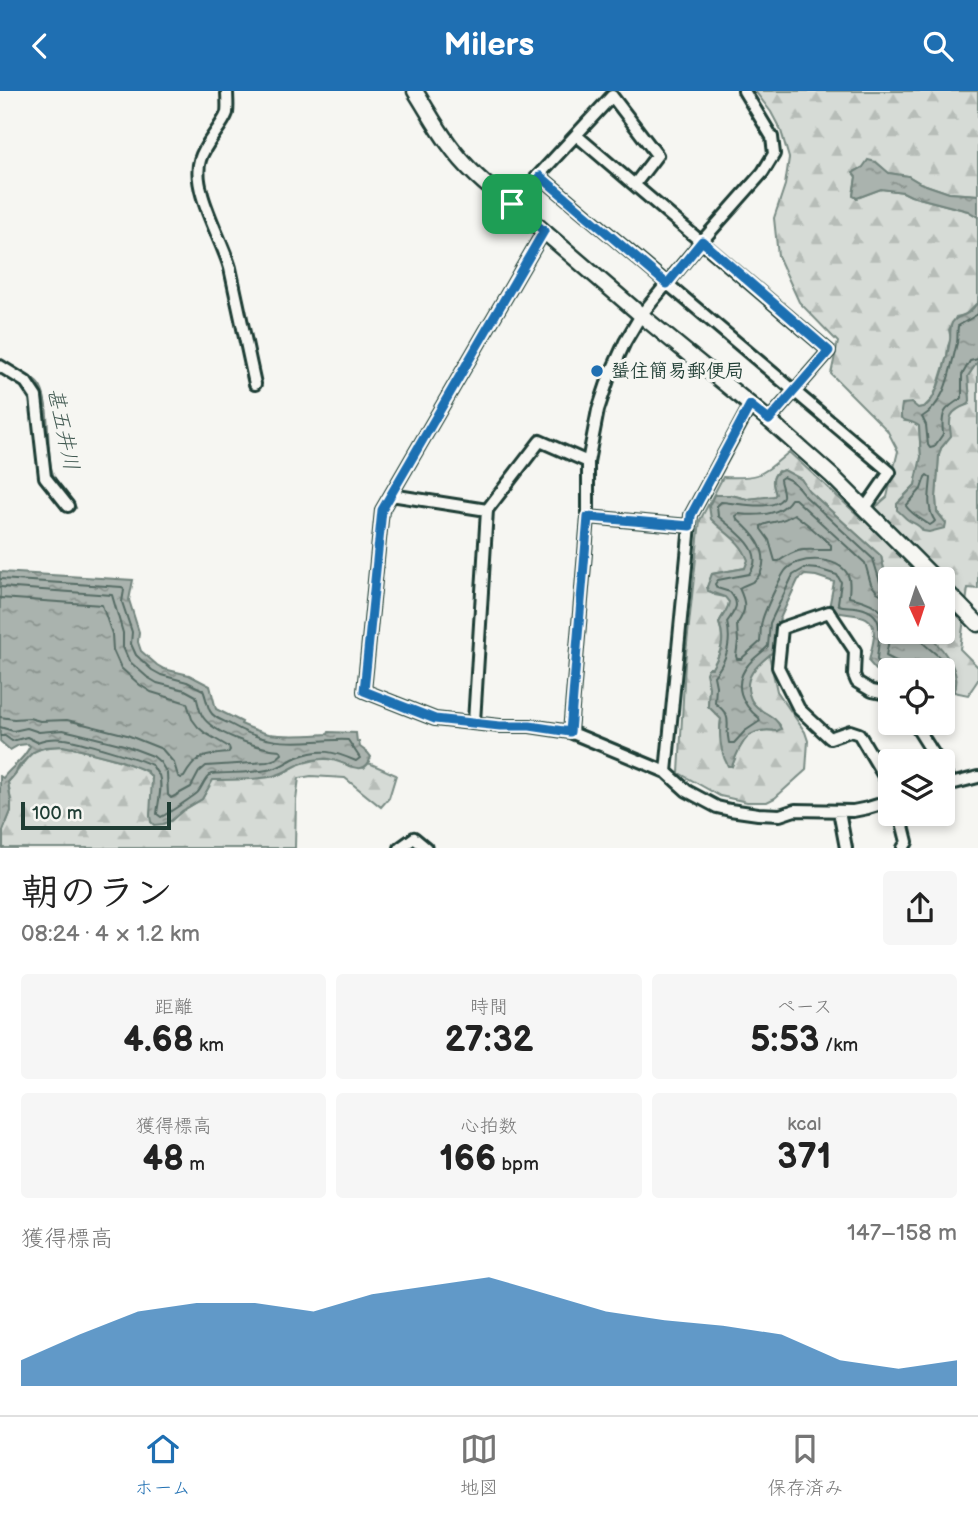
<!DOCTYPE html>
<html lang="ja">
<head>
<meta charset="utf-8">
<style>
	body { margin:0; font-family:"Balsamiq Sans","Klee One",sans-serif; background:#f6f6f6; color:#222; height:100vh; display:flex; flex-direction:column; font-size:26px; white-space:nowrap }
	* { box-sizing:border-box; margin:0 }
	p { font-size:23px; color:#767676 }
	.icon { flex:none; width:38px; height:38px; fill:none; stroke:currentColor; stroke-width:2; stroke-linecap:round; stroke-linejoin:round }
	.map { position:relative; height:757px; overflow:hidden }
	.side { display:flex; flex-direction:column; background:#fff; flex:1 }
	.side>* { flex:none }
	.needle { width:46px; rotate:177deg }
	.fabs { position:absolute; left:878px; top:476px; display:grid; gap:14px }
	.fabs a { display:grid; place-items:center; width:77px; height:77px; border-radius:7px; background:#fff; box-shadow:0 4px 10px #0003; font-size:35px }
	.scale { position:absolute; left:21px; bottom:18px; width:150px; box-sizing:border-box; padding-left:7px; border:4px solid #1f3d34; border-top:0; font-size:19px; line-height:24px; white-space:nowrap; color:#1f3d34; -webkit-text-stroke:5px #f6f6f2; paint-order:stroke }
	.pin { position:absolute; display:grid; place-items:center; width:60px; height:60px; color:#fff; margin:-30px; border-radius:14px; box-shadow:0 4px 10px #0006 }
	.round { display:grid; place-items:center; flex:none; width:74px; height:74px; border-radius:7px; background:#f6f6f6 }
	.head { display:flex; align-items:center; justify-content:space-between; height:119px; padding:0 21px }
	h1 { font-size:38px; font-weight:600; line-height:52px }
	.figures { display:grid; grid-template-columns:repeat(3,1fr); gap:10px; height:119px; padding:7px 21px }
	.figures div { display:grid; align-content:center; border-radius:7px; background:#f6f6f6; text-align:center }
	.figures b { font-size:35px; font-weight:600 }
	.figures small { font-size:19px; font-weight:400 }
	.figures p { font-size:19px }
	.chart { height:196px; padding:14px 21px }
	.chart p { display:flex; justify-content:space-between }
	.chart svg { width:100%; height:126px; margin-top:7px; fill:#1f6fb2; opacity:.7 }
	header { display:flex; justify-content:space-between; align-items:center; height:91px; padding:0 21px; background:#1f6fb2; color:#fff; font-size:32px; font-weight:600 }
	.menu { display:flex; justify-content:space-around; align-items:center; height:98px; border-top:2px solid #e0e0e0; background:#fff; font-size:19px; color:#767676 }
	.menu a { display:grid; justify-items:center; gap:4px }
	.menu .on { color:#1f6fb2 }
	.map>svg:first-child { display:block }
</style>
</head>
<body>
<header><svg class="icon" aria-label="back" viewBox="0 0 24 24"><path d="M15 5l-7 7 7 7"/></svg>Milers<svg class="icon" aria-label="search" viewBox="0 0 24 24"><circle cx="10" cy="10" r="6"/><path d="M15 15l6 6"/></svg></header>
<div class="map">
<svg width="978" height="757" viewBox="0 0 978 757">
	<defs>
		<pattern id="forest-firs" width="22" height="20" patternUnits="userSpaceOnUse" patternTransform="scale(1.75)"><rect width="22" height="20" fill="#d6dbd6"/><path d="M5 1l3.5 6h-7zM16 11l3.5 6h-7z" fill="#b7bdb8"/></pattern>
		<pattern id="water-ripples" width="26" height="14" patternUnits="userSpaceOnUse" patternTransform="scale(1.75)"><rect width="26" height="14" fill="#aab3ae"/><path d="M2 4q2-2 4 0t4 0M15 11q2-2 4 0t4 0" fill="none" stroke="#8a938e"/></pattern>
	</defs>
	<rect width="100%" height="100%" fill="#f6f6f2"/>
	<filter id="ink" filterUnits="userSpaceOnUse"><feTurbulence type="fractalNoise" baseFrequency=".0143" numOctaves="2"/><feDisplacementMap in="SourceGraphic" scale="14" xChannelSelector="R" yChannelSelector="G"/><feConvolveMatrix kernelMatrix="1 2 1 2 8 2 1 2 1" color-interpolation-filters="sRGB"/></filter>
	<g filter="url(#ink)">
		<path fill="url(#forest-firs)" stroke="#7a8c85" stroke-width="2" d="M 755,0 L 978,0 L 978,104 L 949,102 L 920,92 L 908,85 L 888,82 L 876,71 L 855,80 L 856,86 L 853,104 L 857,107 L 881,98 L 903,101 L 911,105 L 968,120 L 978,126 L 978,211 L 965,224 L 956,226 L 949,239 L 951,248 L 948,255 L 947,265 L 937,297 L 932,308 L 924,316 L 918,317 L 905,330 L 914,331 L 919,335 L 921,366 L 919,379 L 915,394 L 900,409 L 915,432 L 920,434 L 942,426 L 937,421 L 936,407 L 939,364 L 941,357 L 946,351 L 948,330 L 952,322 L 960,316 L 968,313 L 970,310 L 968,285 L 978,270 L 978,498 L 968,497 L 960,558 L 978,576 L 978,589 L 968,604 L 954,601 L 956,596 L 928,547 L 920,541 L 943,541 L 943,488 L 891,488 L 891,494 L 886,487 L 881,465 L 809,400 L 801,388 L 778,380 C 770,388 773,394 776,404 L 774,406 L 747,408 L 731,404 L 726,440 C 737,449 744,457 748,469 L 745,477 L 712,483 L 707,496 L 715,504 L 725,506 L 729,511 C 728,520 722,524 719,532 C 728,556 716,567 707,588 L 709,596 L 708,615 L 721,628 C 718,647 722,658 732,675 C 741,651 748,635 777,640 L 780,634 C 774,626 765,623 757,616 C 747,608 744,591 752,580 C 756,574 764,569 769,564 L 777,600 L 805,641 L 808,650 L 806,679 L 775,707 L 767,711 L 747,711 L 720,705 L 679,682 L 685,572 L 700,429 L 723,386 C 761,388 761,384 789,361 L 862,428 L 887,406 L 898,360 L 887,339 L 831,283 L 838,251 L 799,211 L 778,165 L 774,127 L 785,94 L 789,67 L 781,40 L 771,21 Z
			M 63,655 C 78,658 147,674 151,686 C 156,697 151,714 150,725 L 170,730 L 182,720 L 202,708 L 212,689 L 270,686 L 282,683 L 299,673 L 320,668 L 330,667 L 342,670 L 349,675 L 364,677 L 369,672 L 396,684 L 389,707 L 381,716 L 345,687 L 311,685 L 299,687 L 296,709 L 295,757 L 3,757 L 3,740 L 11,720 L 11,711 L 8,691 C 31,667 24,656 63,655 Z"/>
		<path fill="url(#water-ripples)" stroke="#72847d" stroke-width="2" d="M 868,69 L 876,71 L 889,82 L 908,85 L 920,92 L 949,102 L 978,104 L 978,126 L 968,120 L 911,105 L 903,101 L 881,98 L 857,107 L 853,105 L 856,86 L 853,82 L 863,76 Z
			M 978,211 L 978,270 L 968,285 L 970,310 L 969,313 C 949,320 948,326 951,345 L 941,357 L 939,364 L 936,407 L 937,421 L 946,432 L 945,437 L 929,441 L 923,440 C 919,433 914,433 908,429 C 904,426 901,422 897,419 L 897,413 L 915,394 L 921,366 L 919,335 C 913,330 907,331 901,327 L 901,320 L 902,313 L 912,312 L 918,317 L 924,316 C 925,316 932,309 932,308 C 940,296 948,263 950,249 C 951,242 949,238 952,232 C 956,226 960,226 966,223 C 971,221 974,216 978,211 Z
			M 784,379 L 801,388 L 809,400 L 881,465 L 886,487 L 891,494 L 891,541 C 899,541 911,539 919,541 C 937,545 969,587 951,603 L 943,601 L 943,579 L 891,579 L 891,584 L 876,579 L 869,571 C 870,562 874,552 874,543 C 874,515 842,529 829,517 L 834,491 L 816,485 L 805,484 L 798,489 L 777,534 L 776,558 C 762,571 743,582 749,603 C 751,611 755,615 762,620 C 770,625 778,628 781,638 L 777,640 C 748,635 741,651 732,675 L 728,675 C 720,661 719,643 721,628 L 708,615 L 709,596 L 706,582 L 708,577 L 712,577 C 721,562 726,549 719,532 C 722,524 728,520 729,511 L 725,506 L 708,500 L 707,496 L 712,483 L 745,477 L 748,469 C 740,448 725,443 711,428 L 709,415 L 714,404 L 731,404 L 747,408 L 774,405 L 776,403 C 772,392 770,382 784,379 Z
			M 0,481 L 133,489 L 129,509 L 139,541 L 138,551 L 141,560 L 157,574 L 164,578 L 189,584 L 210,595 L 216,618 L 242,631 L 241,633 C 250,637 260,641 269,643 C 288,646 309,644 328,643 L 329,641 L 356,642 L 357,651 L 359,651 L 360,656 L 368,662 L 371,666 C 363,691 342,666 324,668 C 316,668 305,670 298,674 C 289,678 283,683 273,685 C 254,690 232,688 213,689 L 202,708 L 182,720 L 171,730 L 163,733 L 154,734 L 151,731 L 150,725 L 152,687 L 147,680 L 119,669 L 73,657 L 63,655 L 45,656 L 33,661 L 19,675 L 15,683 L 8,691 L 11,711 L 11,720 L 3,740 L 3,757 L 0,757 L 0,685 L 3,687 C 11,676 24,669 30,655 L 28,653 L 19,654 L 10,659 L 0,650 Z"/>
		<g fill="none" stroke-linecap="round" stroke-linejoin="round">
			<path stroke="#576c65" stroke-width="2" d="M 978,223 L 958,235 C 957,241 958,246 957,252 C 950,278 947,311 922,326 L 926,334 L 928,354 L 930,357 L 934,356 L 943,343 C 941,322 943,318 962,307 L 962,284 L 970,270 L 978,268
				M 927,384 L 931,387 C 930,401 926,417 935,430 L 933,432 L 930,434 C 922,429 911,423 906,415 L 921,398 L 925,386 Z
				M 794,423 L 807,433 L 831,454 L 831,459 C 806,460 802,454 779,470 L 775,470 L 769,449 L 761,438 L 761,435 C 772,429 780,433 794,423 Z
				M 0,488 L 122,496 L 124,499 L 122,511 L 132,541 L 131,553 L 136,564 L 152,579 L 161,584 L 187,591 L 203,599 C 206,606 207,614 210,620 C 214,628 225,630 232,634 C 262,651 281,652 315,650 C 327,650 336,648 348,649 L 360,667 L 356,670 C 333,660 321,657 297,666 C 288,670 281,676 272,678 C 253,683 231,681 211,683 C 204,688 203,695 198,701 C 196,704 164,725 161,726 L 157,723 C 158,711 163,696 159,684 C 158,684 153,676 153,675 C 145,669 76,649 64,648 C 55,647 45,648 37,651 L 27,646 L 12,650 L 5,645 L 0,645
				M 0,496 L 112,504 L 123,542 L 123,556 L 129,570 L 147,586 L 157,592 L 185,599 L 196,605 C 198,611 199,620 203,626 C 214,643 260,658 280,659 L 282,663 L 276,668 L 267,671 L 206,675 L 199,681 L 191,696 L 171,707 L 168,704 L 167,682 L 160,671 L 153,665 L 124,654 L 76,642 L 63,639 L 39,641 L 27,637 L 13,640 L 0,636
				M 891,497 L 885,496 L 880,491 L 873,468 L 805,405 C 798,396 794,390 783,386 L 780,388 C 780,393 784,400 783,405 C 778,422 732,411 721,411 L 717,415 L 718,425 C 734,440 768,459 749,483 L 718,489 L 715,493 L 717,497 L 730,501 C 741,514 735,519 727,531 C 732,552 727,569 714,585 L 716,595 L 715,612 C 735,628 724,630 729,652 L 734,652 L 745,640 L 760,630 L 759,627 C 742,614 732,593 748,574 C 753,567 762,562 768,555 L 770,532 L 793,484 L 805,477 L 818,478 L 837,484 L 841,491 L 838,512 L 839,514 C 844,516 849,515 855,516 C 889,520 878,546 877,569 L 881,573 L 895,579
				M 891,506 L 884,505 L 877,501 L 871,493 L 865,472 L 795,408 L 791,408 C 781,425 757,425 739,423 L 736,425 L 737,428 C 752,441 770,459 761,481 C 759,485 758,487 754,490 C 749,493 744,494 739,497 C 746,512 747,519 737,533 L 738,551 L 736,565 L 737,568 L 741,568 L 760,551 C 761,544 760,536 762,530 C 764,521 780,487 785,480 C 797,464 839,465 848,484 C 851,491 849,499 849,506 C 869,510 888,517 889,541 C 890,549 887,557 886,565 L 900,572 L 905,579
				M 0,507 L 102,514 L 112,543 L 113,559 L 121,577 L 140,594 L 151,601 L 187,612 L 192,628 L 198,636 L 205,642 L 229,656 L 230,659 L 228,662 C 205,664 196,664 184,686 L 181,687 L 178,685 L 174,672 L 162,658 L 127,644 L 67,629 L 40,630 L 29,627 L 14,628 L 0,626
				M 917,541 C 919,553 935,560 943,570 C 947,577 948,584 949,592 L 948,595 L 943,595"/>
			<path stroke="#72847d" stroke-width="2.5" d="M 0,270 C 12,276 27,282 37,292 C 52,306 45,360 52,381 C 56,395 69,404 76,417"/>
			<g stroke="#1f3d34" stroke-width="16">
				<path id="street" d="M 227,0 C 227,6 228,16 227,22 C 222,36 204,53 200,69 C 191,98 222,148 230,177 L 255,293
					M 576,44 L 829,260 L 769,329
					M 540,85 L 890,381 L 865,417
					M 512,113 L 612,5 L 657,64 L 635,93
					M 544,140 L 382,419 L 364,600 L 435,628 L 500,635 L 530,635 L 570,641 L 666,681 L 687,700 L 717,716 L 730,719 L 758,723 L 780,724 L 795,719 L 853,720 L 868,717 L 891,710
					M 0,275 L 26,291 L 36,306 L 45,386 L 68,415
					M 391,404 L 487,419
					M 588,426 L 689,435
					M 891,604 L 872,600 L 857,591 L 854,584 L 855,560 L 829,521 L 782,537 L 778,576 L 799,618 L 830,647 L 850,640 L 859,643 L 891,697
					M 474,631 L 487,419 L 540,350 L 588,371
					M 914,632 L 938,670
					M 570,641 L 588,426 L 588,371 L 598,319 L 609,286 L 625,251 L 641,224 L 702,150 L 763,81 L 774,63 L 772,46 L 744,0
					M 943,679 L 952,693
					M 666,681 L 691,424 L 750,315
					M 943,695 L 978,686
					M 839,720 L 846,757
					M 900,723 L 907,751 L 903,757
					M 400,757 L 414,747 L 426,757"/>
			</g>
			<g stroke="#1f3d34" stroke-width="19">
				<path id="secondary" d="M 415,0 C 426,17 436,36 448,52 C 465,76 488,97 512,113 L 641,224 L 769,329 L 832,385 L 935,488
					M 943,497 L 978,533"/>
			</g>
			<use href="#street" stroke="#f6f6f2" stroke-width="10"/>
			<use href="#secondary" stroke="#f6f6f2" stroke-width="14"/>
		</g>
	</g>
	<g fill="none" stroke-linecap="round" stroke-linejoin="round" filter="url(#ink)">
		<g stroke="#fff" stroke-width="14">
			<path id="route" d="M 540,85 L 667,193 L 702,150 L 829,260 L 769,329 L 750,314 L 691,424 L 690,435 L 588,426 L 570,641 L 530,635 L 500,635 L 435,628 L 364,600 L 382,419 L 544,140 L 512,113 Z"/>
		</g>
		<use href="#route" stroke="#1f6fb2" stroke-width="9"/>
	</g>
	<circle fill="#1f6fb2" stroke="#f6f6f2" stroke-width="2.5" cx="597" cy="280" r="7"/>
	<g text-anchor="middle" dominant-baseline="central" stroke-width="7" stroke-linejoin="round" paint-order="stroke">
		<g font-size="19" font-weight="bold" fill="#1f3d34" stroke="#f6f6f2" text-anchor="start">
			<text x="611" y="280">蜑住簡易郵便局</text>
		</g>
		<g font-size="21" font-style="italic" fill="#425a52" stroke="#f6f6f2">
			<text transform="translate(63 338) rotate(78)">甚五井川</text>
		</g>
	</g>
</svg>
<div class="fabs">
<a><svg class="needle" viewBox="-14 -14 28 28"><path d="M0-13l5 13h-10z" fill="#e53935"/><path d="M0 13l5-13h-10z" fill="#767676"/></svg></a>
<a><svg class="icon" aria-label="locate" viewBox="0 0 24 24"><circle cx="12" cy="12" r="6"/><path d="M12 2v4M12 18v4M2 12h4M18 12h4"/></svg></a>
<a><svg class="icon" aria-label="layers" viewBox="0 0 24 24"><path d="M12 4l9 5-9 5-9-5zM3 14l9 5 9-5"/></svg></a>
</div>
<div class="scale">100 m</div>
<div class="pin" style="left:512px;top:113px;background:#1e9e55"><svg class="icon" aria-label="arrive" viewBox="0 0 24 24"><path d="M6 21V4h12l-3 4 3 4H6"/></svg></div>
</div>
<section class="side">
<div class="head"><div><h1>朝のラン</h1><p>08:24 · 4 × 1.2 km</p></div><a class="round"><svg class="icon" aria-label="share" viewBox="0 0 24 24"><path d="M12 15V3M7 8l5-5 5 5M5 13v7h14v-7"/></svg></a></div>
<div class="figures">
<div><p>距離</p><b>4.68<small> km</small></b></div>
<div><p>時間</p><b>27:32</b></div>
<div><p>ペース</p><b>5:53<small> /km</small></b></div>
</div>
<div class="figures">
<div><p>獲得標高</p><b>48<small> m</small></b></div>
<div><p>心拍数</p><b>166<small> bpm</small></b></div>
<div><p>kcal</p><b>371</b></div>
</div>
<div class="chart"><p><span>獲得標高</span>147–158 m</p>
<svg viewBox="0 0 160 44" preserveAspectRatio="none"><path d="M0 44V35L10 26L20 18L30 15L40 15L50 18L60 12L70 9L80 6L90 12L100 18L110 21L120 23L130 26L140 35L150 38L160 35V44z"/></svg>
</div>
</section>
<nav class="menu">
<a class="on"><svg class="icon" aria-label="home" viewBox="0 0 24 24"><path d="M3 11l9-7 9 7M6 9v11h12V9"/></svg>ホーム</a>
<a><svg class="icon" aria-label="map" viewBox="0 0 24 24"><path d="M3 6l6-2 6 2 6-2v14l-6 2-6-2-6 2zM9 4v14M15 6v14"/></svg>地図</a>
<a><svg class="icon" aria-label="saved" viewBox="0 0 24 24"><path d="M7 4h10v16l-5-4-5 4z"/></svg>保存済み</a>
</nav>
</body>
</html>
